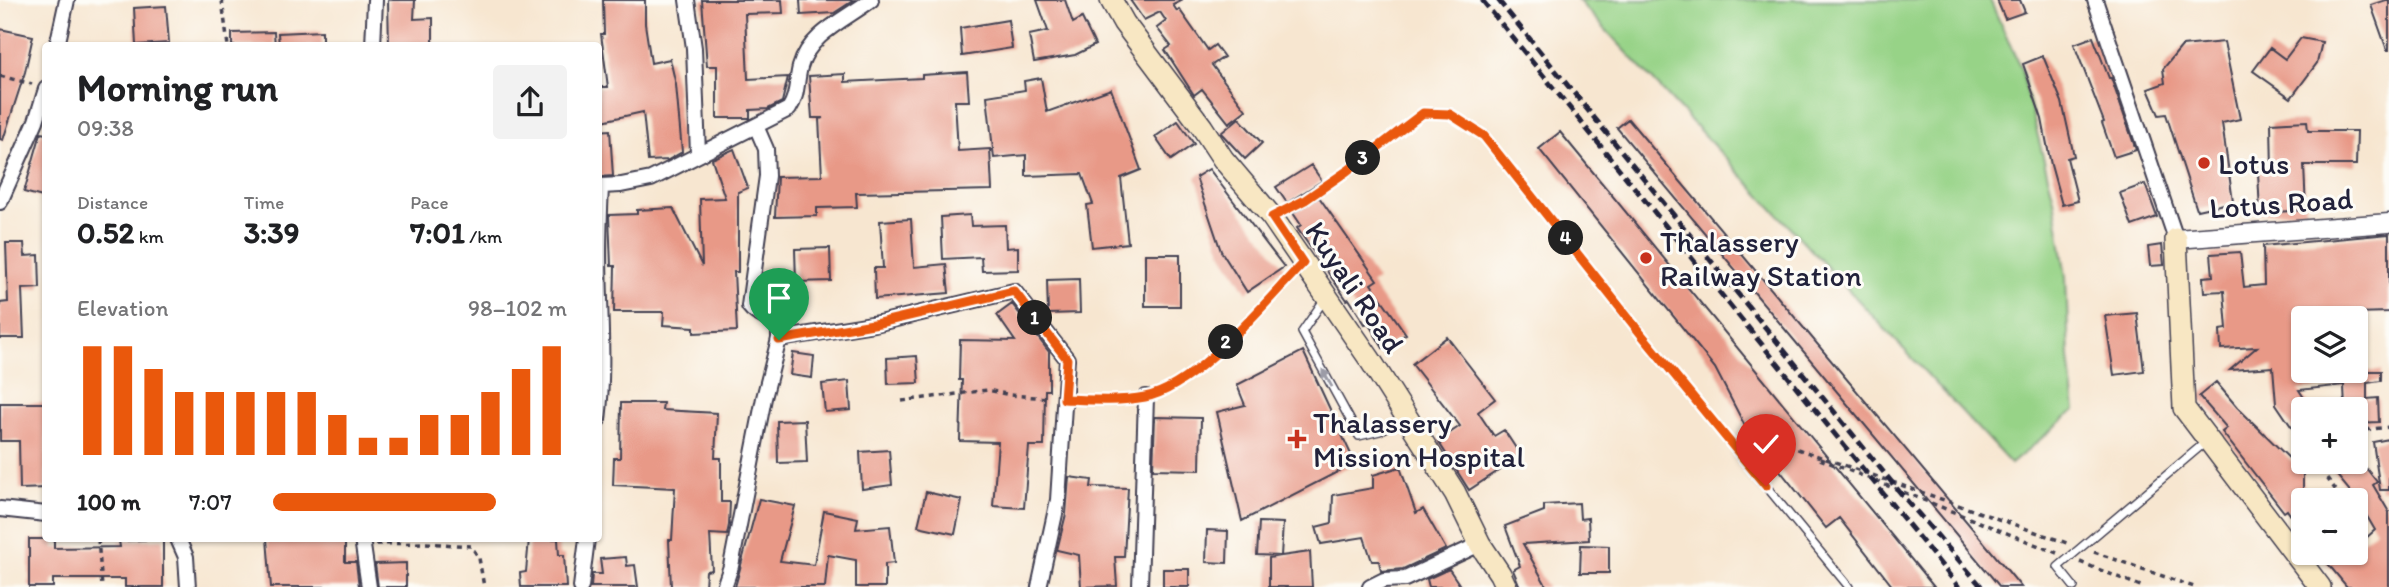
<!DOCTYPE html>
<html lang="en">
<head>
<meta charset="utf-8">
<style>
	body { margin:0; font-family:Itim,sans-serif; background:#f2f2f2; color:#202124; height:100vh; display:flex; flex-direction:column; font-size:26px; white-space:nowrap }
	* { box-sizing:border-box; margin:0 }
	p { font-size:23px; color:#757577 }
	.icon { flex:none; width:38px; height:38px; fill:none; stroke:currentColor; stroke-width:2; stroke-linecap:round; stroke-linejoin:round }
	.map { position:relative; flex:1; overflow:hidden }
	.panel { position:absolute; left:42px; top:42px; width:560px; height:500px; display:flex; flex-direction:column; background:#fff; border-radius:7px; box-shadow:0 2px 5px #0004 }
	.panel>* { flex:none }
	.fabs { position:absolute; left:2291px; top:306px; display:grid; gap:14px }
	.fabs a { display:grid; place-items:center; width:77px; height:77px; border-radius:7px; background:#fff; box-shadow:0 2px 5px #0004; font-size:35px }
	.pin { position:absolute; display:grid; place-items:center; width:60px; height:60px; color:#fff; margin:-72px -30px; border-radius:50% 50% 50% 0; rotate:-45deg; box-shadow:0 0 7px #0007 }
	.pin .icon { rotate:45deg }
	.km { position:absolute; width:35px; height:35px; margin:-18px; border-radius:50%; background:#222; color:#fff; font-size:19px; line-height:35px; text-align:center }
	.round { display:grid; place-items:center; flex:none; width:74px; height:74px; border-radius:7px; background:#f2f2f2 }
	.head { display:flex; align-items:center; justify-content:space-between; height:119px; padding:0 35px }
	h1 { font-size:38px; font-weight:700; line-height:52px }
	.stats { display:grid; grid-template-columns:repeat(3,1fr); gap:10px; height:119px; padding:7px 35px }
	.stats div { display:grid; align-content:center }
	.stats b { font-size:30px; font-weight:700 }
	.stats small { font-size:19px; font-weight:400 }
	.stats p { font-size:19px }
	.chart { height:196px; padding:14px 35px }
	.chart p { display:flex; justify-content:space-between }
	.chart svg { width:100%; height:126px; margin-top:7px; stroke:#ea580c; stroke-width:6 }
	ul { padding:0 35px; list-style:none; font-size:23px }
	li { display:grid; grid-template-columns:112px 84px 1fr; align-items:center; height:52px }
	li i { height:18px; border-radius:9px; background:#ea580c }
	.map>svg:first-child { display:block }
</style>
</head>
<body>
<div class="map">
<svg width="2389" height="587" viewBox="0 0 2389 587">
	<rect width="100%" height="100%" fill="#fdfcf7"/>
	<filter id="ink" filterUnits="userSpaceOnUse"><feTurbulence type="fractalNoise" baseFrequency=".0143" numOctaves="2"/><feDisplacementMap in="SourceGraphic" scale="14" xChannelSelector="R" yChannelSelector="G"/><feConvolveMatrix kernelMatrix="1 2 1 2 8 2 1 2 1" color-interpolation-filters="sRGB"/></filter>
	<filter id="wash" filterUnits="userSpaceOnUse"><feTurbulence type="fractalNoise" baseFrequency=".00686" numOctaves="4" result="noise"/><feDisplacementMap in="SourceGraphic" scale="28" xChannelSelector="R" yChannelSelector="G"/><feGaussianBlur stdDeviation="1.57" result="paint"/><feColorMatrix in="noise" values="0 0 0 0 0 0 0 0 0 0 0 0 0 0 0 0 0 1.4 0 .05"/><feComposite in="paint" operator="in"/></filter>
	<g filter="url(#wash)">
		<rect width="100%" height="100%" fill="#f7e6d0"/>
		<path fill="#97d387" stroke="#5c7a61" stroke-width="2" d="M 1578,0 L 1990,0 L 2021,69 L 2054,200 L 2066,277 L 2069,357 L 2075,410 L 2011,464 Z"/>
		<g id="blocks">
			<path fill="#e89987" d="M 388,0 L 415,0 L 414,19 L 433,18 L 433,46 L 389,46 Z
				M 603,0 L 645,0 L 645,24 L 651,63 L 670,59 L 676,85 L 682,152 L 668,160 L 648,161 L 643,112 L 598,122 L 598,87 L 608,87 L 601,34 L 604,34 Z
				M 702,0 L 782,0 L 783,13 L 745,14 L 748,79 L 788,77 L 782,102 L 768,109 L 750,110 L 750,118 L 717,118 L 717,66 L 707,66 Z
				M 800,0 L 854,0 L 834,13 L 801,15 Z
				M 1037,0 L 1065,0 L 1073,23 L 1082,18 L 1095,45 L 1075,55 L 1034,62 L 1029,35 L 1048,31 Z
				M 1130,0 L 1183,0 L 1173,5 L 1177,11 L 1179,9 L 1208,50 L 1215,45 L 1224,57 L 1212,65 L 1246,110 L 1229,123 L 1202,89 L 1194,95 L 1165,50 L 1171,46 L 1157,28 L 1166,21 L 1160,12 L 1144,20 Z
				M 1997,0 L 2020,0 L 2025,12 L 2005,19 Z
				M 2386,0 L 2389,0 L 2389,50 L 2387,50 L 2371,5 Z
				M 166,6 L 169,43 L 136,45 L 134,8 Z
				M 1008,20 L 1012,48 L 962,56 L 960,28 Z
				M 0,29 L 33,36 L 25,72 L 3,140 L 0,139 Z
				M 322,31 L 322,46 L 279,46 L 278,33 Z
				M 274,32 L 275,46 L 232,46 L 232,33 Z
				M 2093,37 L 2109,78 L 2111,78 L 2136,150 L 2114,157 L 2102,123 L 2104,122 L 2074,44 Z
				M 2301,38 L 2322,42 L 2317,63 L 2291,98 L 2253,71 L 2270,48 L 2285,59 Z
				M 2224,42 L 2240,119 L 2222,123 L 2233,202 L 2197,210 L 2166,114 L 2159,115 L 2148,89 L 2165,83 L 2163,69 L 2182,46 Z
				M 2043,56 L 2062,102 L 2074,156 L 2067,158 L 2078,201 L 2062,205 L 2051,165 L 2042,119 L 2023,64 Z
				M 967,72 L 969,101 L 955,101 L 958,151 L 990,149 L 992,190 L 856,193 L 857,207 L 817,208 L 817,216 L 775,217 L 777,177 L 822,176 L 819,119 L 824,118 L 812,118 L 809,76 L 845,74 L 845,82 L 922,78 L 922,75 Z
				M 1041,78 L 1047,112 L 1111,89 L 1141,170 L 1121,178 L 1128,243 L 1092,247 L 1087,205 L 1093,204 L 1082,174 L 1026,176 L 1026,155 L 994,158 L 987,96 L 1025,90 L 1024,81 Z
				M 1239,118 L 1262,143 L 1245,159 L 1221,133 Z
				M 1628,119 L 2003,565 L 2021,587 L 2000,587 L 1617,128 Z
				M 1178,121 L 1194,144 L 1171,160 L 1155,137 Z
				M 2307,121 L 2308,131 L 2357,131 L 2356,165 L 2304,165 L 2306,210 L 2260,213 L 2258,172 L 2272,171 L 2271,123 Z
				M 610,130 L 613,176 L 598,177 L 598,131 Z
				M 1560,132 L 1934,587 L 1893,587 L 1839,518 L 1826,528 L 1746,428 L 1715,368 L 1539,149 Z
				M 41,133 L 46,134 L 46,198 L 24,192 Z
				M 734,149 L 748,188 L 738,192 L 738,272 L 734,272 L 737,331 L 694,333 L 694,327 L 663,325 L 664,312 L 614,312 L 615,266 L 611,266 L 609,215 L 637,214 L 637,210 L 673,208 L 702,266 L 700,199 L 725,198 L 712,159 Z
				M 1311,165 L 1322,181 L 1287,203 L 1276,187 Z
				M 1209,169 L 1284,267 L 1247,292 L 1221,251 L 1196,177 Z
				M 2145,184 L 2157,217 L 2132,226 L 2120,193 Z
				M 1319,197 L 1377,280 L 1371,284 L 1406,334 L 1383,348 L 1368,323 L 1365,324 L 1349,299 L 1347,300 L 1297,228 L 1301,225 L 1293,213 Z
				M 970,215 L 971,226 L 1005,225 L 1006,248 L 1018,247 L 1018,270 L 982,271 L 981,257 L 943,259 L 941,217 Z
				M 911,219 L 914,267 L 946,264 L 949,293 L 875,299 L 874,268 L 883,268 L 880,221 Z
				M 2389,234 L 2389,312 L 2353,313 L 2353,318 L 2301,318 L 2303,371 L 2381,371 L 2381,381 L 2367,383 L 2367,399 L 2378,398 L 2379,422 L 2356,423 L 2356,410 L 2345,410 L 2344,385 L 2299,390 L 2312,410 L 2303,410 L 2303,444 L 2276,404 L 2273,367 L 2230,370 L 2257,347 L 2221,349 L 2220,330 L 2227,329 L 2224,291 L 2204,292 L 2203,277 L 2213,276 L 2211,254 L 2240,252 L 2244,287 L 2264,285 L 2263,246 Z
				M 6,243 L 24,243 L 25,256 L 39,255 L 40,288 L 22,289 L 24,338 L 0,338 L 0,303 L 8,302 Z
				M 2162,245 L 2164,265 L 2150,266 L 2148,247 Z
				M 830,248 L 831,281 L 796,282 L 795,249 Z
				M 1145,254 L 1180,254 L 1180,306 L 1145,306 Z
				M 1079,279 L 1080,313 L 1048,314 L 1047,280 Z
				M 1012,304 L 1049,352 L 1049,390 L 1045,390 L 1044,446 L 1029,446 L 1024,508 L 993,506 L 998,442 L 960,441 L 962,380 L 959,380 L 960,340 L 1015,341 L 997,315 Z
				M 2137,313 L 2144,371 L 2114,375 L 2105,316 Z
				M 1447,337 L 1495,399 L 1478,412 L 1494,436 L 1504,430 L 1521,456 L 1469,490 L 1438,441 L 1460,426 L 1412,364 Z
				M 1303,351 L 1355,463 L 1242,521 L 1217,412 L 1245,405 L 1237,385 Z
				M 793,353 L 814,356 L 812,378 L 790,375 Z
				M 917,356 L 919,383 L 888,384 L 887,358 Z
				M 849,381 L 851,410 L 825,412 L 822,384 Z
				M 2216,382 L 2237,407 L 2303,472 L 2303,533 L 2287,510 L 2284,512 L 2222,432 L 2227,428 L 2199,396 Z
				M 0,403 L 46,403 L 46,488 L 20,489 L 19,441 L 0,441 Z
				M 621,403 L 663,403 L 662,410 L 717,413 L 715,458 L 721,458 L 721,502 L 730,502 L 729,525 L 727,535 L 710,534 L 712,570 L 706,571 L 705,587 L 671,587 L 669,540 L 672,540 L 675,488 L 613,485 L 614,458 L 620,458 Z
				M 1155,417 L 1201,418 L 1200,470 L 1153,469 Z
				M 805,420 L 807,462 L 778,463 L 777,421 Z
				M 2389,439 L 2389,490 L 2380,490 L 2373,442 Z
				M 889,450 L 892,485 L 862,489 L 860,452 Z
				M 2326,462 L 2361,462 L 2377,482 L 2373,485 L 2389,512 L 2389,587 L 2347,587 L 2319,553 L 2356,553 L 2356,547 L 2375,530 L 2358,501 Z
				M 1400,467 L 1416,513 L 1423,509 L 1446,549 L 1403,569 L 1381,571 L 1379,561 L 1372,561 L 1364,537 L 1321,544 L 1316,527 L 1332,523 L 1333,495 L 1373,488 L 1373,475 Z
				M 1069,477 L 1092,480 L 1091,487 L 1128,488 L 1124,557 L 1115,557 L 1117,586 L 1081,587 L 1079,555 L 1057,550 L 1066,514 Z
				M 926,492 L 962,500 L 955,534 L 918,526 Z
				M 759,499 L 795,506 L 780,561 L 814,565 L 824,511 L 858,518 L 856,529 L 890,526 L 894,563 L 885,564 L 885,587 L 856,587 L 856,560 L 828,555 L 825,587 L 735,587 Z
				M 1579,503 L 1580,519 L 1588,518 L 1589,540 L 1523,544 L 1547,587 L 1520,587 L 1513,570 L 1520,566 L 1505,526 L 1544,511 L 1544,505 Z
				M 1259,522 L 1283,523 L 1281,556 L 1310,552 L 1312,587 L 1269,587 L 1269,558 L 1280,556 L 1257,555 Z
				M 1207,530 L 1228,531 L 1227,563 L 1206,562 Z
				M 29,539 L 54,539 L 54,548 L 120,547 L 119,541 L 163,539 L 163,587 L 125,587 L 125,579 L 53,579 L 53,587 L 29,587 Z
				M 267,539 L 345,539 L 345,562 L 356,562 L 359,587 L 271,587 Z
				M 529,539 L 558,539 L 559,555 L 564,555 L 566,587 L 521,587 L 520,573 L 526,572 Z
				M 1581,545 L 1609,546 L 1609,573 L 1580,573 Z
				M 626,557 L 627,566 L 635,565 L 638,587 L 591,587 L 592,574 L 602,574 L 600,559 Z
				M 406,563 L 406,587 L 378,587 L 375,564 Z
				M 1163,569 L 1189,569 L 1189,587 L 1163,587 Z
				M 1449,569 L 1461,587 L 1429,587 L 1427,579 Z"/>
		</g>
	</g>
	<g filter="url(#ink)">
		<use href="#blocks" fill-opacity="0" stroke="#423f51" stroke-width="2"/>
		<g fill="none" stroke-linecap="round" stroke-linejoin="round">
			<g stroke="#423f51" stroke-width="10">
				<path id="service" d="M 1275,216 L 1305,200 L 1347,171 L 1423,113 L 1450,114 L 1484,136 L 1641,334 L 1849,587
					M 1324,300 L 1302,332 L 1359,436 L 1380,431 L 1405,417
					M 2074,587 L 2058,567 L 2208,440"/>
			</g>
			<g stroke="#423f51" stroke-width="18">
				<path id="minor" d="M 687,0 L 694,48 L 698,154
					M 2095,0 L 2176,239
					M 57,46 L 67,0
					M 373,46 L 375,0
					M 0,202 L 36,121 L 46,89
					M 779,339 L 879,323 L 1014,291 L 1067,359 L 1058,500 L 1039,587
					M 598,420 C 605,364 599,308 599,252 C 599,230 600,208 601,186 L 621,185 L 651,179 L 789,109 C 798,95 796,83 800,67 C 809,34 846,19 871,0
					M 0,509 L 46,514
					M 178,539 L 186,557 L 188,587
					M 362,539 L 369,587
					M 581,587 L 587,539
					M 724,587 L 731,566 L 764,398 L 779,339 L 779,325 C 769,317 756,316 749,306 L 767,176 L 766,149 L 756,126
					M 1140,587 L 1146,397
					M 1370,587 L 1384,580 L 1405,579 L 1480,544"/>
			</g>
			<g stroke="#423f51" stroke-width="21">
				<path id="tertiary" d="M 2176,239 L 2389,223"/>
			</g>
			<g stroke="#423f51" stroke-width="24">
				<path id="secondary" d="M 1111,0 L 1124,23 L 1202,127 L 1223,159 L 1272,217 L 1369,358 L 1455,493 L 1480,544 L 1500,574 L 1506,587
					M 2176,239 L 2184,408 L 2320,587"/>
			</g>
			<path stroke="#423f51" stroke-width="3.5" stroke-dasharray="5 5" stroke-linecap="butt" d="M 222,0 L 228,46
				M 0,76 L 32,84
				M 1160,391 C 1212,369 1250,318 1289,277
				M 1080,400 L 1132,398
				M 902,401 L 988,390 L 1010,395 L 1048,398
				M 2356,431 L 2389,427
				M 1769,439 L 2067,543
				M 1820,459 L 2057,553
				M 2315,462 L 2338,493 L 2324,500
				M 2292,518 L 2303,512
				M 98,539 L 102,587
				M 376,544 L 426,543 L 471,546 L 479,558 L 484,587
				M 2094,552 L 2194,587
				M 2080,562 L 2143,587"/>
			<use href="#service" stroke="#fff" stroke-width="7"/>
			<use href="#minor" stroke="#fff" stroke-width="14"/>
			<use href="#tertiary" stroke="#fff" stroke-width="18"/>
			<use href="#secondary" stroke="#f8e7c3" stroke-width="21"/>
			<path stroke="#22223b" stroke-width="5" stroke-dasharray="10 5" stroke-linecap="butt" d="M 1482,0 L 1959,587
				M 1498,0 L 1903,496 L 1982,587"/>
		</g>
		<defs><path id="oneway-solid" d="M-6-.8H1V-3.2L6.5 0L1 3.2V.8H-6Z" transform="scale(1.75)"/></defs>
		<use fill="#9c9ca7" href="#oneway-solid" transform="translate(1327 378) rotate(-119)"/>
	</g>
	<g fill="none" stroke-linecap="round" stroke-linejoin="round" filter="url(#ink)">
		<g stroke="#fff" stroke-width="14">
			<path id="route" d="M 779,340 L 879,323 L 1014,291 L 1067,359 L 1064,399 C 1090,400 1119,402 1145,397 C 1196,388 1266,301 1303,263 L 1272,217 L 1305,200 L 1347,171 L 1423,113 L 1450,114 L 1484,136 L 1641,334 L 1766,486"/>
		</g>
		<use href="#route" stroke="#ea580c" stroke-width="9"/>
	</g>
	<g fill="#c8321e" stroke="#fdfcf7" stroke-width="2.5">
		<circle cx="2204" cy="163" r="7"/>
		<circle cx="1646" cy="258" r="7"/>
		<path d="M1293.5 428.5h7v7h7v7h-7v7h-7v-7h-7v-7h7z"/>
	</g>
	<g text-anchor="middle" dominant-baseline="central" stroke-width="6" stroke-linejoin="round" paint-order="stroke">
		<g font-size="30" fill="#22223b" stroke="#fdfcf7" text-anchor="start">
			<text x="2218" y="163">Lotus</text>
			<text x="1660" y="241">Thalassery<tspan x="1660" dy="34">Railway Station</tspan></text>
			<text x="1313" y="422">Thalassery<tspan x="1313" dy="34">Mission Hospital</tspan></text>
		</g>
		<g font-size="30" fill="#22223b" stroke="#fdfcf7">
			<text transform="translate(2281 203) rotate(-4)">Lotus Road</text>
			<text transform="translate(1355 287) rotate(56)">Kuyali Road</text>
		</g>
	</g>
</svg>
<div class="fabs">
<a><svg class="icon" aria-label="layers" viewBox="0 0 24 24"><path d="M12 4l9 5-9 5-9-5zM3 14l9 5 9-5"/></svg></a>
<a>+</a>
<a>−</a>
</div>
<div class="pin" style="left:779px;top:340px;background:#1e9e55"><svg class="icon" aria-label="arrive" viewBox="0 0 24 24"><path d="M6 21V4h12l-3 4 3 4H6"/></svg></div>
<div class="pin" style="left:1766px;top:486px;background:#d93025"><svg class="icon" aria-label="check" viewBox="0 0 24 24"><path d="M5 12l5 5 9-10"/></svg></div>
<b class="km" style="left:1035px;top:318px">1</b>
<b class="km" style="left:1226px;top:342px">2</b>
<b class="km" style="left:1363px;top:158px">3</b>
<b class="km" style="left:1566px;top:238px">4</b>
<section class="panel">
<div class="head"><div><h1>Morning run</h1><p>09:38</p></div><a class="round"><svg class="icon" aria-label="share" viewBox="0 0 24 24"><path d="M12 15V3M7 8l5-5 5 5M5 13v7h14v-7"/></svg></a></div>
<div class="stats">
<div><p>Distance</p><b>0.52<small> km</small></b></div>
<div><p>Time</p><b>3:39</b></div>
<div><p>Pace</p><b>7:01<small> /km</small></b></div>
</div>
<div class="chart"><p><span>Elevation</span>98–102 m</p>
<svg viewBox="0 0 160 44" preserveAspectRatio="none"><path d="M5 44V6M15 44V6M25 44V14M35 44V22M45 44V22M55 44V22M65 44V22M75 44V22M85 44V30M95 44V38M105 44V38M115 44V30M125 44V30M135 44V22M145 44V14M155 44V6"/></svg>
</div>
<ul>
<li><b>100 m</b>7:07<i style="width:76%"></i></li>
</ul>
</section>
</div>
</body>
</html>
